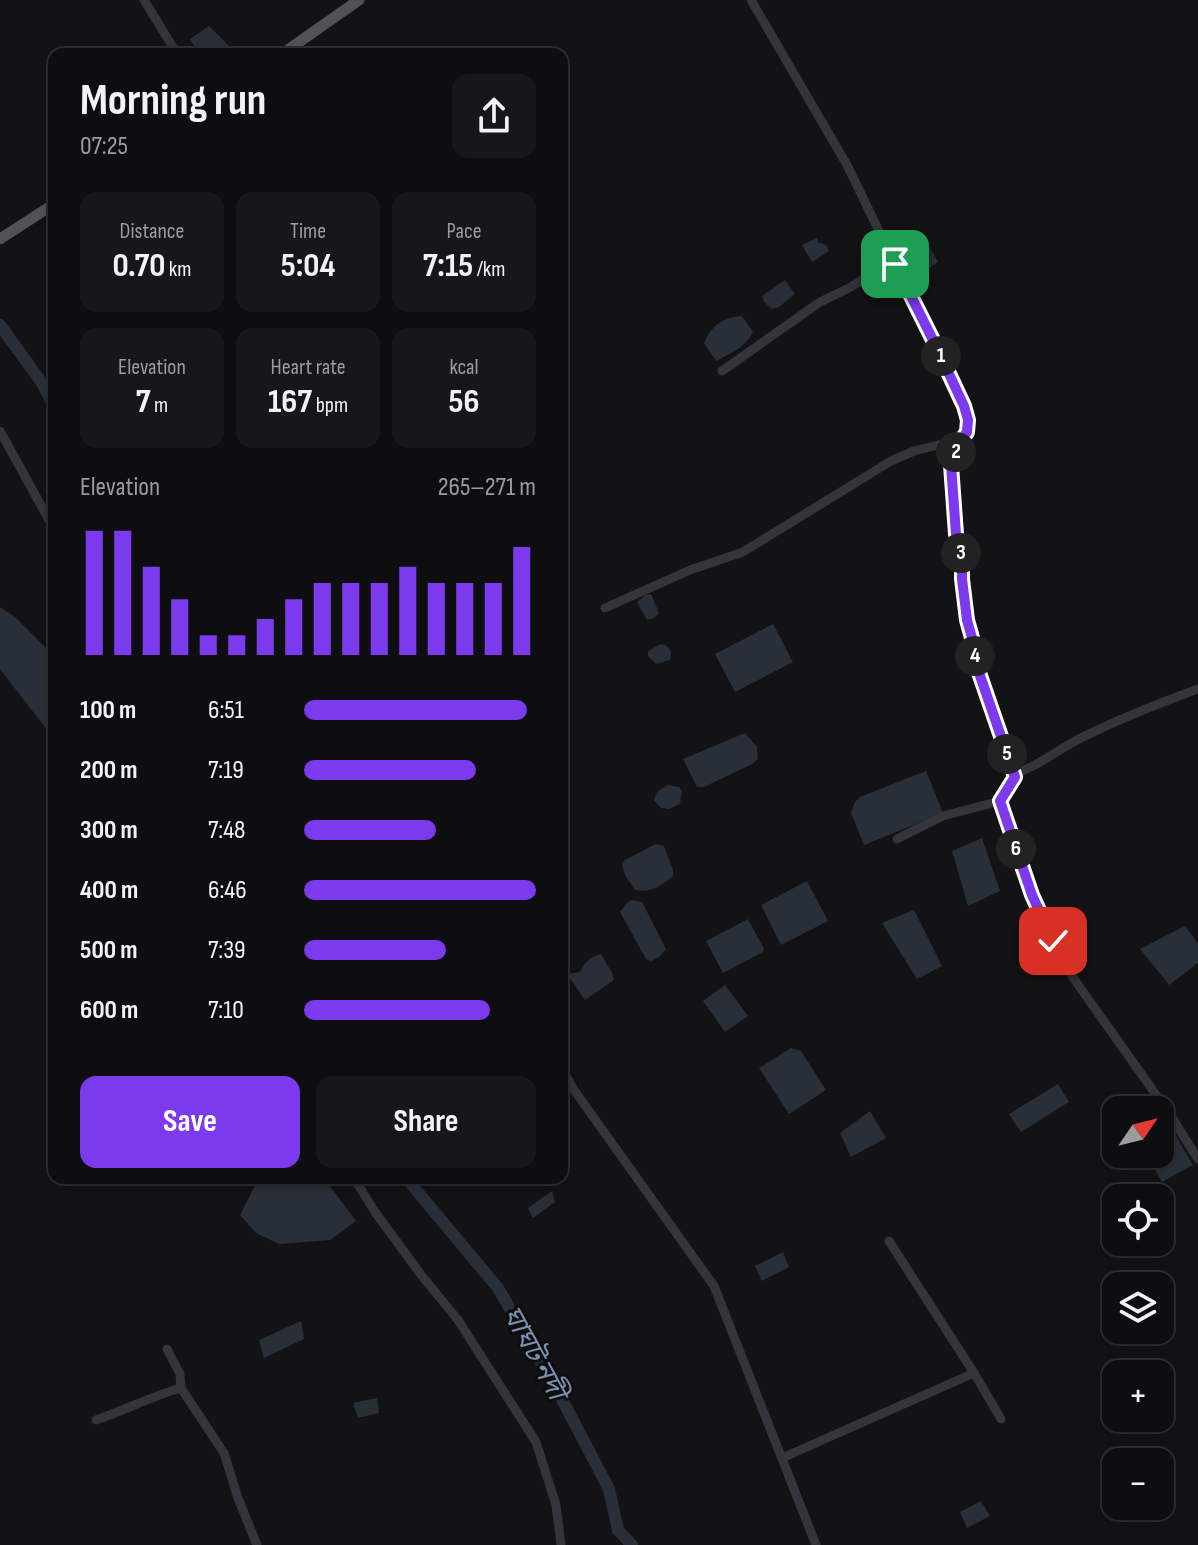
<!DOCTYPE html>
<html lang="en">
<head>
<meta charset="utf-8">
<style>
	body { margin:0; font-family:"Sofia Sans Condensed","Noto Sans Bengali",sans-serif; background:#171719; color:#f1f3f6; height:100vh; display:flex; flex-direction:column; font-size:30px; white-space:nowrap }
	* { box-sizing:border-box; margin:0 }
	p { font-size:26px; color:#9b9c9f }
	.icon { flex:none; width:44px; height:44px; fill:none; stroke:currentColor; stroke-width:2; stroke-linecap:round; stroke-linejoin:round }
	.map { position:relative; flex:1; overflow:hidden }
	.side { position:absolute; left:48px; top:48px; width:520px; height:1136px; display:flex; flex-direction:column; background:#0e0e10; border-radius:16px; box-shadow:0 4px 12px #0003,0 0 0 2px #2e2e30 }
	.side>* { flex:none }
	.needle { width:52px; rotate:55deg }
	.controls { position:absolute; left:1102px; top:1096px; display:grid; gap:16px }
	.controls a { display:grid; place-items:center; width:72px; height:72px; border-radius:16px; background:#0e0e10; box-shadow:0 4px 12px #0003,0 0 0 2px #2e2e30; font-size:40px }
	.pin { position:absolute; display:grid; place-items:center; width:68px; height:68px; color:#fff; margin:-34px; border-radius:16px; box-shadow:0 4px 12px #0006 }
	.km { position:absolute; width:40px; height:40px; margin:-20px; border-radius:50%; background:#222; color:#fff; font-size:22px; line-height:40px; text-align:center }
	.round { display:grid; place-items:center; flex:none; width:84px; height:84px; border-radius:16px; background:#171719 }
	.headline { display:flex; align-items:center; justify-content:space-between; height:136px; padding:0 32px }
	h1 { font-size:44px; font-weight:700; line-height:60px }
	.figures { display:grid; grid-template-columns:repeat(3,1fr); gap:12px; height:136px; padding:8px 32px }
	.figures div { display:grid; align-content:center; border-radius:16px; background:#171719; text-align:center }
	.figures b { font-size:34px; font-weight:700 }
	.figures small { font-size:22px; font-weight:400 }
	.figures p { font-size:22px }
	.chart { height:224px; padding:16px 32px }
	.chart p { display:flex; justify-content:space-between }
	.chart svg { width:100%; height:144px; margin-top:8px; stroke:#7c3aed; stroke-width:6 }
	.cta { display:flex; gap:16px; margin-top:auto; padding:16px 32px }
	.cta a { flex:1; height:92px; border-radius:16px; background:#7c3aed; color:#fff; font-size:32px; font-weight:700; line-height:92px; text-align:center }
	.cta a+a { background:#171719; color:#f1f3f6 }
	ul { padding:0 32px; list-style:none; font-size:26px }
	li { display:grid; grid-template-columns:128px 96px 1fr; align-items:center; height:60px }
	li i { height:20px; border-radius:10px; background:#7c3aed }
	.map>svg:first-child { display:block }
</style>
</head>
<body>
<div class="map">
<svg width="1198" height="1545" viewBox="0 0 1198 1545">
	<rect width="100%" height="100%" fill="#131315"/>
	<path fill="#292f38" d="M 209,26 L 232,49 L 222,54 L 199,54 L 190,39 Z
		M 817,238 L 818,242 L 826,245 L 829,251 L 812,262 L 802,245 Z
		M 929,246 L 938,262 L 931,267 L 923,269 L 917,260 L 915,254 L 917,250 Z
		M 785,280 L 795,294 L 779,307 L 772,309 L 764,302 L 762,296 Z
		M 742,316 L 753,332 C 743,350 732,352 716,361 L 704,343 C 711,326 723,317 742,316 Z
		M 651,594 L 659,613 L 654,618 L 647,620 L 637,602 L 645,595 Z
		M 0,607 L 15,617 L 54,656 L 54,739 L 0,669 Z
		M 773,624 L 793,662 L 735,692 L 715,654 Z
		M 661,644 C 669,645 673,652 670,660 L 656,664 L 648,656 L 648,651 Z
		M 745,733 L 757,747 L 758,759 L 752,764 L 704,787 L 697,787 L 683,759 Z
		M 926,771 L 943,813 L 864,845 L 851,813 L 855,802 L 860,797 Z
		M 667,785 L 679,787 L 682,791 L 680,804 L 669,809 L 661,808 L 654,800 L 657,792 Z
		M 982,838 L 1000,891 L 968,906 L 952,851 Z
		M 656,844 L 664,846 L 673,870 L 673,876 C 662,886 650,893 635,890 L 625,875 L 622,865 L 625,860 Z
		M 807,881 L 828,921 L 781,945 L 761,905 Z
		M 632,900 L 642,902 L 666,949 L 659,957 L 651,961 L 646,959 L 620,912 L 628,902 Z
		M 914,910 L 942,966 L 917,979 L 882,923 Z
		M 748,919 L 764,949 L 763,952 L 723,973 L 706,941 Z
		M 1185,926 L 1198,943 L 1198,963 L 1169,985 L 1140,949 Z
		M 601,954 L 612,973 L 614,980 L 585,1000 L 567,974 L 580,972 C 585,962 589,957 601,954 Z
		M 725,985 L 748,1016 L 725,1032 L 703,1001 Z
		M 791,1048 L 801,1051 L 826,1090 L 789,1114 L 759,1068 Z
		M 1058,1084 L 1069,1102 L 1021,1132 L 1009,1114 Z
		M 870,1111 L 886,1138 L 851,1157 L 840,1133 Z
		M 1176,1136 L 1193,1165 L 1162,1182 L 1146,1154 L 1160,1154 L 1160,1145 Z
		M 259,1178 L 278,1186 L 314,1178 L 324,1178 L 356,1221 L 330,1240 L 279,1244 L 256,1233 L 240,1215 Z
		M 552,1191 L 555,1202 L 533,1218 L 528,1208 Z
		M 783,1252 L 789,1267 L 762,1281 L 755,1266 Z
		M 301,1321 L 304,1339 L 264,1358 L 259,1340 Z
		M 377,1398 L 379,1413 L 358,1418 L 353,1403 Z
		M 981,1501 L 990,1516 L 967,1528 L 960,1512 Z"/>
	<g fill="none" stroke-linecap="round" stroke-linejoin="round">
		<path stroke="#292f38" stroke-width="12" d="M 0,325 L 42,383 L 54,406
			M 406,1178 L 498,1288 L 555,1386 L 609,1489 L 618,1530 L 632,1545"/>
		<path stroke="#34343a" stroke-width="9" d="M 144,0 L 177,54
			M 751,0 L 847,165 L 964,406 L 968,420 L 967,432 L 958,446 L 951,465 L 956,534 L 962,556 L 962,579 L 967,620 L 974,645 L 976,664 L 1015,777 L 1000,801 L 1032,895 L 1053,941 L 1074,979 L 1169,1113 L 1198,1159
			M 722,371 L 820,302 L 849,288 L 878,270 L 895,264
			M 0,431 L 54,529
			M 605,608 L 690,570 L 743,552 L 891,461 L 914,451 L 962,439
			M 1015,777 L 1017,773 C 1040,765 1056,751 1077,740 C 1116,720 1157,704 1198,689
			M 897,839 L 943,816 L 1000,801
			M 562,1069 L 574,1090 L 714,1286 L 816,1545
			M 354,1178 L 375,1212 L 422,1276 L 458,1320 L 536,1442 L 556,1505 L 561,1545
			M 889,1241 L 974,1373 L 1001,1419
			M 167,1349 L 180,1374 L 181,1388 L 224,1453 L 238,1498 L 257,1545
			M 96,1420 C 125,1410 152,1396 181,1388
			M 782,1458 L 974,1373"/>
		<path stroke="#505159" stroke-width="11" d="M 282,54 L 359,0
			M 0,239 L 54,204"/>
	</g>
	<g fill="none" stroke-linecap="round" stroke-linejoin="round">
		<g stroke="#fff" stroke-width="16">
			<path id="route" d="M 895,264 L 936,346 L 964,406 L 968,420 L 967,432 L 962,439 L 951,465 L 956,534 L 962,556 L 962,579 L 967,620 L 974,645 L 976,664 L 1015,777 L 1000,801 L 1032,895 L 1053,941"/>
		</g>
		<use href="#route" stroke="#7c3aed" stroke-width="10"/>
	</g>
	<g text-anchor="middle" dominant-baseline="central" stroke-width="6" stroke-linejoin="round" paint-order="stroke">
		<g font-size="28" font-style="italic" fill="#7b8fb0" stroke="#0e0e10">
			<text transform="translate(534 1353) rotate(61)">ঘাঘট নদী</text>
		</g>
	</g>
</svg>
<div class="controls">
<a><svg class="needle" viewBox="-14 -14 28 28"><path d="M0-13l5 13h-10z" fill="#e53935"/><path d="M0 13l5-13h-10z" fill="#9b9c9f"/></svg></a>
<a><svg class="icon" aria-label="locate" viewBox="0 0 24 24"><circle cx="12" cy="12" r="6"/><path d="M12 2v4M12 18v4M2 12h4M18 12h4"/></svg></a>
<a><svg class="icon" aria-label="layers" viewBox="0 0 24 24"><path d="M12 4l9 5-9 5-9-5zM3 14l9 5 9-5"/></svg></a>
<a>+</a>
<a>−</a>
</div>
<div class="pin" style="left:895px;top:264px;background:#1e9e55"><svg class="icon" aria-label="arrive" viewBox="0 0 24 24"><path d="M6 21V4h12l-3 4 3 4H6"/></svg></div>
<div class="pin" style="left:1053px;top:941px;background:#d93025"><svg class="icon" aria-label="check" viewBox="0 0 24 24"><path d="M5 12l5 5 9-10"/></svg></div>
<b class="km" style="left:941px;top:356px">1</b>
<b class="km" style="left:956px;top:452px">2</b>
<b class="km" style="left:961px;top:553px">3</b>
<b class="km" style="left:975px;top:656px">4</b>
<b class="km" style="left:1007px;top:754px">5</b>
<b class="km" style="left:1016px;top:849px">6</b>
<section class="side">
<div class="headline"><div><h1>Morning run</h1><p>07:25</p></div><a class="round"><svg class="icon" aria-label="share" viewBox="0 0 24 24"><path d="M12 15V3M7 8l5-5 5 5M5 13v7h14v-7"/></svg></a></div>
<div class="figures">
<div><p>Distance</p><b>0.70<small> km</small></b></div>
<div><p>Time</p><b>5:04</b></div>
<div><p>Pace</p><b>7:15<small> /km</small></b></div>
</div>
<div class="figures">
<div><p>Elevation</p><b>7<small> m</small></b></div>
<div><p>Heart rate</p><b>167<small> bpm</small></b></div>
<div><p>kcal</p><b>56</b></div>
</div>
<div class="chart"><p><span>Elevation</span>265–271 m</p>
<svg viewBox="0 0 160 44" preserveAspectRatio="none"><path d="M5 44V6M15 44V6M25 44V17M35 44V27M45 44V38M55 44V38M65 44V33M75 44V27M85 44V22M95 44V22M105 44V22M115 44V17M125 44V22M135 44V22M145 44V22M155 44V11"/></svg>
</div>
<ul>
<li><b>100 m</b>6:51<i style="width:96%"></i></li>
<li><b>200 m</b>7:19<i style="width:74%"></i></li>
<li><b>300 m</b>7:48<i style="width:57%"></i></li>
<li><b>400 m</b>6:46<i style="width:100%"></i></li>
<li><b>500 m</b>7:39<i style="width:61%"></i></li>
<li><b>600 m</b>7:10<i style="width:80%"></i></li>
</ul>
<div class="cta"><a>Save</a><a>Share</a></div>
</section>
</div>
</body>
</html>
